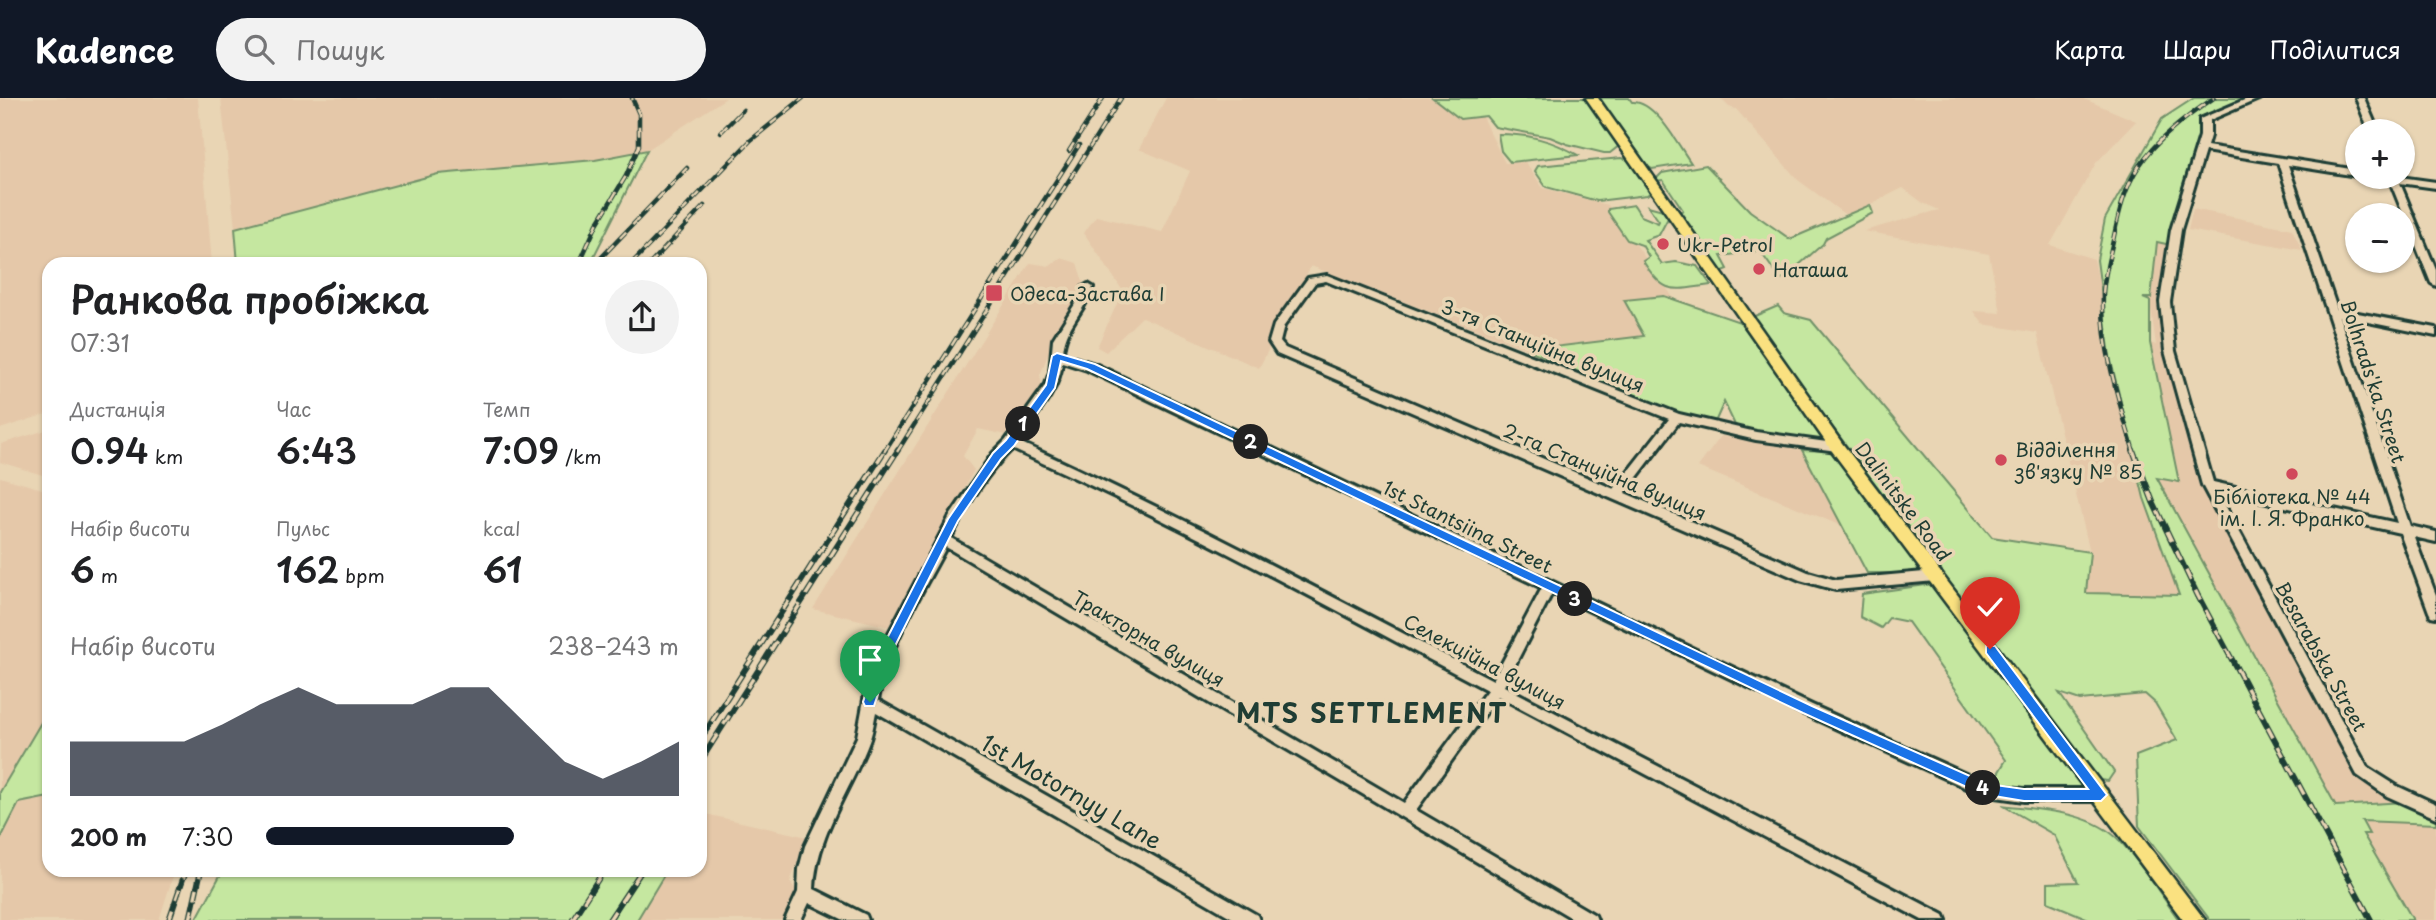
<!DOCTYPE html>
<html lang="uk">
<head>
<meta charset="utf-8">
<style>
	body { margin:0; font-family:"Playpen Sans",sans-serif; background:#f2f2f2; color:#202124; height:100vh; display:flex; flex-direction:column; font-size:26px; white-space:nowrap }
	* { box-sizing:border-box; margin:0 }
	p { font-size:23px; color:#757577 }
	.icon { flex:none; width:38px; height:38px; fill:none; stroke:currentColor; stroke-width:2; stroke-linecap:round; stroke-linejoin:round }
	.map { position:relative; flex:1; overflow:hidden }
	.drawer { position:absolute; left:42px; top:159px; width:665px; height:620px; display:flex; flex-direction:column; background:#fff; border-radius:21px; box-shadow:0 2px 5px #0004 }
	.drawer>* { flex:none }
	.tools { position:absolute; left:2345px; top:21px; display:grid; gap:14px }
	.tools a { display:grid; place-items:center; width:70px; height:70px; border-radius:50%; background:#fff; box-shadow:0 2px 5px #0004; font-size:35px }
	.pin { position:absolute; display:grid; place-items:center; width:60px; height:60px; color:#fff; margin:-72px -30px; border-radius:50% 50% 50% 0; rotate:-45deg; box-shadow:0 0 7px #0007 }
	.pin .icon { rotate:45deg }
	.km { position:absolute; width:35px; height:35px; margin:-18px; border-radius:50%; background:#222; color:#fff; font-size:19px; line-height:35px; text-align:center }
	.round { display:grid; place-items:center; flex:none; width:74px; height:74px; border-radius:37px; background:#f2f2f2 }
	.overview { display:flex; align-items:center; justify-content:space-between; height:119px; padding:0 28px }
	h1 { font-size:38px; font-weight:600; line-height:52px }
	.metrics { display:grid; grid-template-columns:repeat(3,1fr); gap:10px; height:119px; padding:7px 28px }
	.metrics div { display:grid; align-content:center }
	.metrics b { font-size:35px; font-weight:600 }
	.metrics small { font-size:19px; font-weight:400 }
	.metrics p { font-size:19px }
	.chart { height:196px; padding:14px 28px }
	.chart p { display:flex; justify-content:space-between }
	.chart svg { width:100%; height:126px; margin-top:7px; fill:#111827; opacity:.7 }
	ul { padding:0 28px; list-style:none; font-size:23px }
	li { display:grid; grid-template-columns:112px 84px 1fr; align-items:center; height:52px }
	li i { height:18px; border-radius:9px; background:#111827 }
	header { display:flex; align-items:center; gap:42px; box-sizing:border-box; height:98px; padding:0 35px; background:#111827; color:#fff }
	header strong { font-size:33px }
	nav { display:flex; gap:38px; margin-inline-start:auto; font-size:24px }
	.search { width:490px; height:63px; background:#f2f2f2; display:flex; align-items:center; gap:18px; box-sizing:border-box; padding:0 24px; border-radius:38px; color:#757577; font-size:26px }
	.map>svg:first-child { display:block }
</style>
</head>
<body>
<header>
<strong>Kadence</strong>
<div class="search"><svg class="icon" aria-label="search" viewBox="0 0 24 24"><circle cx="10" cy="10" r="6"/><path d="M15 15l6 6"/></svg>Пошук</div>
<nav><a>Карта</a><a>Шари</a><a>Поділитися</a></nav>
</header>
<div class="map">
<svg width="2436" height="822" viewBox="0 0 2436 822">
	<rect width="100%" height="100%" fill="#e9d5b4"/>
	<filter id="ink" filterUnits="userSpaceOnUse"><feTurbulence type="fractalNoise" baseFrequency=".0143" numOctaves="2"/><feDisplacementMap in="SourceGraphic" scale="14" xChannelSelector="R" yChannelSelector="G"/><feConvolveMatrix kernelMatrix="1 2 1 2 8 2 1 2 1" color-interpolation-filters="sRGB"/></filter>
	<g filter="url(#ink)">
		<path fill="#e5c8a9" d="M 0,0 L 198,0 L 212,166 L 49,166 L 49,315 L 0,331 Z
			M 221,0 L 726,0 L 647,52 L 635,56 L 337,104 L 235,130 Z
			M 1166,0 L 1433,0 L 1460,21 L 1482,19 L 1505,65 L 1525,64 L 1543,90 L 1608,107 L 1696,232 L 1529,252 L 1311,168 L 1259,270 L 1142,219 L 1106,254 L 1097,249 L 1123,193 L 1084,135 L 1096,118 L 1162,134 L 1190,73 L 1139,51 Z
			M 1720,0 L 2082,0 L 2136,23 L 2096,65 L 2050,147 L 2094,161 L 2144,400 L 2179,497 L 2086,495 L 2090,454 L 2037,235 L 1983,226 L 1974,213 L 2001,215 L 1989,156 L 1864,133 L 1939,112 L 1923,105 L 1903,90 L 1847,118 L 1798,82 L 1736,11 L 1729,9 Z
			M 2193,111 L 2292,131 L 2302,152 L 2188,132 Z
			M 2157,143 L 2171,147 L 2161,192 L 2165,252 L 2204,392 L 2360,673 L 2405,704 L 2336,708 L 2156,379 L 2178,383 L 2150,245 L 2156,247 L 2150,203 L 2143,202 L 2143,199 L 2151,200 Z
			M 1061,160 L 1077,165 L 1083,184 L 1054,241 L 1040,277 L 1042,288 L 1007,337 L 978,331 L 963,358 L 974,372 L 890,529 L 813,511 L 1030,165 L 1050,168 Z
			M 49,331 L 49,379 L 0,364 L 1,346 Z
			M 1721,338 L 1802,352 L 1842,428 L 1698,369 Z
			M 0,379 L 49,393 L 49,611 L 0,694 Z
			M 49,699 L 49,772 L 175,772 L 159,822 L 0,822 L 0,742 L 19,705 Z
			M 701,715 L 807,739 L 790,784 L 798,795 L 784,822 L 637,822 L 667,772 L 700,772 Z
			M 2362,723 L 2436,726 L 2436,822 L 2413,822 L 2363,735 L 2369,735 Z"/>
		<path fill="#c5e7a0" stroke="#72926a" stroke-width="2" d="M 1433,0 L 1585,0 L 1620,47 L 1610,55 L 1604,55 L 1567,46 L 1550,39 L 1495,29 L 1486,18 L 1460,21 Z
			M 1599,0 L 1629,0 L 1632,4 C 1655,2 1678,47 1691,65 L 1652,71 L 1644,67 Z
			M 2194,0 L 2252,0 L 2203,21 L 2205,33 L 2171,147 L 2157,144 L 2151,200 L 2143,200 L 2150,203 L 2150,245 L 2179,384 L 2157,380 L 2336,708 L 2405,704 L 2436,718 L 2436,726 L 2362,723 L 2369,736 L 2363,736 L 2413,822 L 2210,822 L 2139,728 L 2136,658 L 2177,642 L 2155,605 L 2145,596 L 2080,602 L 2059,595 L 2114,674 L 2108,683 L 2099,682 L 1750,220 L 1778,208 L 1784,215 L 1811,222 L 1992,439 L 2090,454 L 2086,495 L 2179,497 L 2144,400 L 2110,259 L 2097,162 L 2105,121 L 2162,21 Z
			M 1498,36 C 1528,36 1551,42 1578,57 L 1510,64 L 1501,53 Z
			M 647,52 L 590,166 L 238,166 L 235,130 L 438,76 L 595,62 Z
			M 1621,60 L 1629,62 L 1652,93 L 1647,97 L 1597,103 L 1546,89 L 1535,73 L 1538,68 Z
			M 1706,67 L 1750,113 L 1790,141 L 1870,107 L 1873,115 L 1826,140 L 1823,146 L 1784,180 L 1780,181 L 1760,153 L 1721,158 L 1728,171 L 1716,176 L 1675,116 L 1683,112 L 1663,82 L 1654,83 L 1662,75 Z
			M 1634,107 L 1641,118 L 1658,125 L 1659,123 L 1648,108 L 1663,112 L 1668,120 L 1659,137 L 1645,142 L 1662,166 L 1676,164 L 1697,168 L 1711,187 C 1672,192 1665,198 1643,163 L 1649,159 L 1642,147 L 1627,142 L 1608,114 L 1608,111 Z
			M 1664,198 L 1740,224 L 1827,343 L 1743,331 L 1735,327 L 1724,304 L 1716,322 L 1705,330 L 1529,252 L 1644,238 L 1624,202 Z
			M 1802,352 L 1833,353 L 1927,475 L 1867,475 Z
			M 1933,486 L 2088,689 L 2021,695 L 1991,687 L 2006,662 L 1908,524 L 1889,520 L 1881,530 L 1860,519 L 1862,496 Z
			M 49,611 L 49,699 L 19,705 L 0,742 L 0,694 Z
			M 2002,707 C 2040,712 2091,713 2120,743 C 2142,766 2160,796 2179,822 L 2091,822 L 2048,804 L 2048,785 L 2078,784 L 2054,737 Z
			M 223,772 L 667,772 L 637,822 L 196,822 Z"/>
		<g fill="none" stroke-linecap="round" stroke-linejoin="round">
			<g stroke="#1f3d34" stroke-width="6">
				<path id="minor" d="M 2249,0 L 2261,0 L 2210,22 L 2210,38 L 2207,48 L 2357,72 L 2357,78 L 2288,67 L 2337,211 L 2436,230 L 2436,238 L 2339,218 L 2410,428 L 2436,434 L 2436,444 L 2414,439 L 2436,497 L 2436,519 L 2431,518 L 2429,514 L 2400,435 L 2218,394 L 2367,669 L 2397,688 L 2436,706 L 2436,720 L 2387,698 L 2357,677 L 2202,387 L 2165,253 L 2160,204 L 2171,132 L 2200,38 L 2200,21 ZM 2205,53 L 2278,65 L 2397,425 L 2213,384 L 2175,253 L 2170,204 L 2181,132 Z
					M 2356,0 L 2364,0 L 2378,33 L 2369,33 Z
					M 2377,79 L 2400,79 L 2436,84 L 2436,90 L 2400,85 L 2436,172 L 2436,188 L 2431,185 L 2390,83 Z
					M 1327,177 L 1679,316 L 1756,334 L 1841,346 L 1843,349 L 1841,352 L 1837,353 L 1756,342 L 1679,324 L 1625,395 L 1808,474 L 1836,482 L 1935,473 L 1940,474 L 1941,478 L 1940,482 L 1935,483 L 1836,492 L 1800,482 L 1277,256 L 1269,244 L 1274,227 L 1308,180 ZM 1326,183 L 1669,321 L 1614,391 L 1285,250 L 1280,244 L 1284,228 L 1315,185 Z
					M 1088,186 L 1093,189 C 1085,214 1064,228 1063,256 L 1095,266 L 1812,607 L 1988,686 L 2024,691 L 2101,691 L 2106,692 L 2108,697 L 2106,702 L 2101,703 L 2024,703 L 1982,697 L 1802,615 L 1552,495 L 1504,588 L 1944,817 L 1946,822 L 1922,822 L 1498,598 L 1416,712 L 1595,817 L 1597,822 L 1575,822 L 946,449 C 922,495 887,551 878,602 L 1257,817 L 1259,822 L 1236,822 L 876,614 C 874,623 873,632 870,641 C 852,691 816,736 814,791 L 866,817 L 868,822 L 844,822 L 809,805 L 801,822 L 785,822 L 798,794 L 799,771 L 805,748 L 857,639 L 867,585 L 878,556 L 950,418 L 993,355 L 1006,342 L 1046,286 L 1050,274 L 1053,241 L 1080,198 L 1083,189 ZM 1062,264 L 1087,272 L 1542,490 L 1493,582 C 1336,501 1179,416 1017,343 C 1034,320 1060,293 1062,264 ZM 1012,351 C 1173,423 1330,509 1487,592 L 1404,705 L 951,440 C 966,409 987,375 1012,351 Z"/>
			</g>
			<g stroke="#1f3d34" stroke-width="5">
				<path id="major" d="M 1586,0 L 1598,0 L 1842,345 L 2205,822 L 2183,822 L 1832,353 Z"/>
			</g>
			<use href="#minor" fill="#e9d5b4" fill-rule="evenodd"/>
			<use href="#major" fill="#fae180" fill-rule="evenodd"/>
			<g stroke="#1f3d34" stroke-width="4.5">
				<path id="rail-far1" d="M 721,34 L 743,12
					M 1069,53 L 1103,0
					M 579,166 L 597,126 L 626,78 L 639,48 L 639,16 L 632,0
					M 595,166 L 687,70
					M 631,166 L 751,42 L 803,0
					M 650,166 L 704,108
					M 884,354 L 1079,47
					M 897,354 L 1121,0
					M 2134,354 C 2119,304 2101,249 2103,196 C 2104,177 2110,157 2114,138 C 2119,114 2125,89 2139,68 C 2158,40 2186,19 2214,0"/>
			</g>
			<g stroke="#1f3d34" stroke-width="6">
				<path id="rail" d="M 2133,352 L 2153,404 L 2198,498 L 2371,822
					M 700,642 L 885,352
					M 700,664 L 898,352
					M 169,822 L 186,772
					M 190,822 L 201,772
					M 572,822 L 604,772
					M 609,822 L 642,772"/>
			</g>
			<use href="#rail-far1" stroke="#e9d5b4" stroke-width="2.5" stroke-dasharray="9" stroke-linecap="butt"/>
			<use href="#rail" stroke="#e9d5b4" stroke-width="3.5" stroke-dasharray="11" stroke-linecap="butt"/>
		</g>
	</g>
	<path fill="#1a73e8" stroke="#fff" stroke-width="2" d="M 1057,255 L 1095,266 L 1812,608 L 1988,686 L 2024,691 L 2088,691 L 1986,555 L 1986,548 L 1995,548 L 2107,697 L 2101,703 L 2024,703 L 1982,696 L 1803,615 L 1087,271 L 1061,263 L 1055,290 L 1014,348 L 1001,361 L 958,423 L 891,556 L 874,608 L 865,608 L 863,604 L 879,556 L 948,421 L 993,355 L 1006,342 L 1046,287 L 1052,258 Z"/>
	<g fill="#d1495b" stroke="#e9d5b4" stroke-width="2.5">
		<circle cx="1663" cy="146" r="7"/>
		<circle cx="1759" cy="171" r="7"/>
		<rect x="985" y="186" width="18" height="18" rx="3.5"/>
		<circle cx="2001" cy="362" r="7"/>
		<circle cx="2292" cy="376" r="7"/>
	</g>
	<g text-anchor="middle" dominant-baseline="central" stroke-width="7" stroke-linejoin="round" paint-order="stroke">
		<g font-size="19" fill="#1f3d34" stroke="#e9d5b4" text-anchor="start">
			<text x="1677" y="146">Ukr-Petrol</text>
			<text x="1773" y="171">Наташа</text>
			<text x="1010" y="195">Одеса-Застава I</text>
			<text x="2015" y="351">Відділення<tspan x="2015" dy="22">зв'язку № 85</tspan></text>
			<text x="2292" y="398" text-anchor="middle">Бібліотека № 44<tspan x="2292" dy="22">ім. І. Я. Франко</tspan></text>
		</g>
		<g font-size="19" fill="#1f3d34" stroke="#e9d5b4">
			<text transform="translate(1543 247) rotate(22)">3-тя Станційна вулиця</text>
			<text transform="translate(2374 283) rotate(72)">Bolhrads'ka Street</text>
			<text transform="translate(1605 373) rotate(23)">2-га Станційна вулиця</text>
			<text transform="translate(1904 403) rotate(53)">Dalinitske Road</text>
			<text transform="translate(1468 428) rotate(26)">1st Stantsiina Street</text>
			<text transform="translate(1149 540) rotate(30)">Тракторна вулиця</text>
			<text transform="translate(2322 558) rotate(61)">Besarabska Street</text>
			<text transform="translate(1485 563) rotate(28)">Селекційна вулиця</text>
		</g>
		<g font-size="23" fill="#1f3d34" stroke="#e9d5b4">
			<text transform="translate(1072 693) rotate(30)">1st Motornyy Lane</text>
		</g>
		<g font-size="26" font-weight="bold" letter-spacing="2" fill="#1f3d34" stroke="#e9d5b4">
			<text x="1372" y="614">MTS SETTLEMENT</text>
		</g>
	</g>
</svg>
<div class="tools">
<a>+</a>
<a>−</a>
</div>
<div class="pin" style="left:870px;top:604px;background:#1e9e55"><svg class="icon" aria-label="arrive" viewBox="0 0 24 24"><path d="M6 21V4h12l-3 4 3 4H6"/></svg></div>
<div class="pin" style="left:1990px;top:551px;background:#d93025"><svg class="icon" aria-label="check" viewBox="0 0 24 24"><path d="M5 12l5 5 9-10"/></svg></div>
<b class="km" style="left:1023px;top:326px">1</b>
<b class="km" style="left:1251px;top:344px">2</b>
<b class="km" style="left:1575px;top:501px">3</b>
<b class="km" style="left:1983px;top:690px">4</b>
<section class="drawer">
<div class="overview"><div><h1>Ранкова пробіжка</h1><p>07:31</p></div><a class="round"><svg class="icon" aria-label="share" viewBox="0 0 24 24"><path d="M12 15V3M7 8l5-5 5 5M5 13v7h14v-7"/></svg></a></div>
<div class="metrics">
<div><p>Дистанція</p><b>0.94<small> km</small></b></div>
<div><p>Час</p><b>6:43</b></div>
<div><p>Темп</p><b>7:09<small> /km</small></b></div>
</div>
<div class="metrics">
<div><p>Набір висоти</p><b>6<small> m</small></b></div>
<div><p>Пульс</p><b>162<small> bpm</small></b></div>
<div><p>kcal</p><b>61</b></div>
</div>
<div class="chart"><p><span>Набір висоти</span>238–243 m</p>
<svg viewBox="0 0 160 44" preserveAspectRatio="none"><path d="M0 44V25L10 25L20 25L30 25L40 19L50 12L60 6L70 12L80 12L90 12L100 6L110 6L120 19L130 32L140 38L150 32L160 25V44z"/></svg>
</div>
<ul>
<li><b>200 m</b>7:30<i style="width:60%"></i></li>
</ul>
</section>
</div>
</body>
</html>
